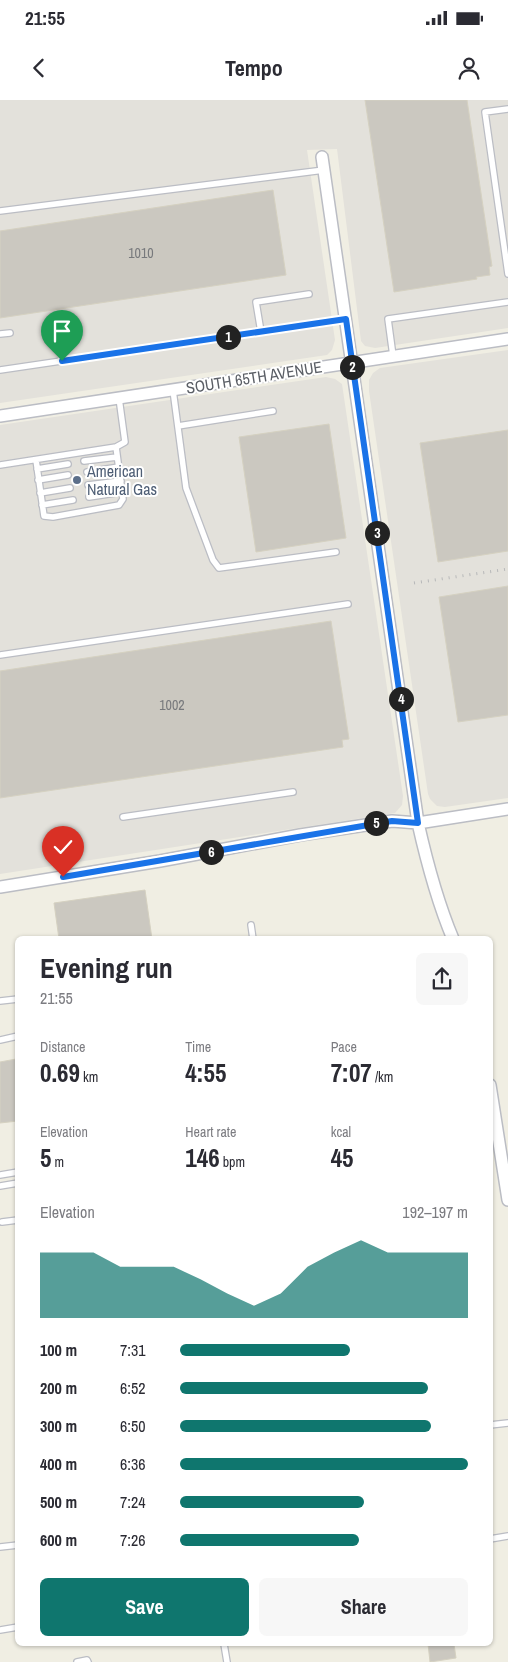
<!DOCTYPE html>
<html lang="en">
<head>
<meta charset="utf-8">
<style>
	body { margin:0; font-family:"Archivo Narrow",sans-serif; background:#f7f7f7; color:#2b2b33; height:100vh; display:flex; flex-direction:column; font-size:19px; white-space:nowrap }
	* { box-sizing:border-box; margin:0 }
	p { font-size:16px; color:#7c7c81 }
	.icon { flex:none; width:28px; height:28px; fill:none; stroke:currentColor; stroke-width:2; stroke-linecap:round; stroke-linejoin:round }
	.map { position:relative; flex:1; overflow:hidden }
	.drawer { position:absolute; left:15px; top:836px; width:478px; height:710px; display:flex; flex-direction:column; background:#fff; border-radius:8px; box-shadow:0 1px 4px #0004 }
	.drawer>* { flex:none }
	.pin { position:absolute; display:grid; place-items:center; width:42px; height:42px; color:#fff; margin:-51px -21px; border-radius:50% 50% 50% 0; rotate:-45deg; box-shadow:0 0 5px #0007 }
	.pin .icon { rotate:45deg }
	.km { position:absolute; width:25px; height:25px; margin:-12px; border-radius:50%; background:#222; color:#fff; font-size:14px; line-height:25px; text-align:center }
	.round { display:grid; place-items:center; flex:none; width:52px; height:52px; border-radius:8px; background:#f7f7f7 }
	.head { display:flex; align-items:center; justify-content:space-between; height:85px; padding:0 25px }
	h1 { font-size:28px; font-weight:700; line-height:38px }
	.metrics { display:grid; grid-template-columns:repeat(3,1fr); gap:8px; height:85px; padding:5px 25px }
	.metrics div { display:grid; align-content:center }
	.metrics b { font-size:25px; font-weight:700 }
	.metrics small { font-size:14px; font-weight:400 }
	.metrics p { font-size:14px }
	.chart { height:140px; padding:10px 25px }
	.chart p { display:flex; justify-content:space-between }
	.chart svg { width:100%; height:90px; margin-top:5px; fill:#0f766e; opacity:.7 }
	.cta { display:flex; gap:10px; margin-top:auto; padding:10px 25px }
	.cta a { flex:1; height:58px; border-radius:8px; background:#0f766e; color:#fff; font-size:20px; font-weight:700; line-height:58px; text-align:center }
	.cta a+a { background:#f7f7f7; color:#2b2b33 }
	ul { padding:0 25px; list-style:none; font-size:16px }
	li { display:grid; grid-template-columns:80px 60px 1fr; align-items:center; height:38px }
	li i { height:12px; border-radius:6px; background:#0f766e }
	.status { display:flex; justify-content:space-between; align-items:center; height:35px; padding:0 25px; background:#fff; direction:ltr }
	.status svg { height:14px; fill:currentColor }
	header { display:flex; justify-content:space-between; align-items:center; height:65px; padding:0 25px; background:#fff; font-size:22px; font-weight:700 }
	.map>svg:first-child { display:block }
</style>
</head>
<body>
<div class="status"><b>21:55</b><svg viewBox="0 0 49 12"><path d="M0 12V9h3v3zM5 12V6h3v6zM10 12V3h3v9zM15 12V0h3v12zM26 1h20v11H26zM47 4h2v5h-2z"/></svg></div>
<header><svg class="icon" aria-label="back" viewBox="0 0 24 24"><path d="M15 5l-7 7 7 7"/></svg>Tempo<svg class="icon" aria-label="person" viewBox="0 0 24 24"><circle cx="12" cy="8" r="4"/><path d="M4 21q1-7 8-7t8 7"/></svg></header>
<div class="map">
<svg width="508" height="1562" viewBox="0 0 508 1562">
	<rect width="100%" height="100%" fill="#f0eee3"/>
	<path fill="#e3e1db" d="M 0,0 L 508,0 L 508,228 L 375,248 L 365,246 L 361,241 L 337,49 L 307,50 L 335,240 L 332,250 L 327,255 L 0,303 Z
		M 508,250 L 508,698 L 445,707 L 437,706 L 430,699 L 428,694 L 369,291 L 369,280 L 373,273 L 380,268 Z
		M 326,277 L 335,279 L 342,284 L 403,696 L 402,705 L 395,713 L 0,774 L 0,325 Z"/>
	<path fill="#cbc8c0" stroke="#d5d1c1" d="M 365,0 L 467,0 L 492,166 L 489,167 L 490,175 L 476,177 L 477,179 L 394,192 Z
		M 273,90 L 286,175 L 0,218 L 0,131 Z
		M 329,324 L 346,438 L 256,452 L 239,337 Z
		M 508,330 L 508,451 L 438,462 L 420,343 Z
		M 508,486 L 508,615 L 458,622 L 439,497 Z
		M 331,521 L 349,639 L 342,640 L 343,647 L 0,698 L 0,571 Z
		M 145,790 L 152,839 L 59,839 L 54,803 Z
		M 16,959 L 18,1021 L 0,1023 L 0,962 Z
		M 428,1544 L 454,1544 L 456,1558 L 430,1562 Z"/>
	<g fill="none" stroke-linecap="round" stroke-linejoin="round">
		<g stroke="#bbbdc4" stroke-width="8">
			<path id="lane" d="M 508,9 L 485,12 L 508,174
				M 0,111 L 324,70
				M 261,232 L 256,202 L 309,194
				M 0,234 L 10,233
				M 393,256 L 388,219 L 508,202
				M 0,270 L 346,219
				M 173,290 L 186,388 L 213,460 L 219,468 L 336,452
				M 178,326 L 273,311
				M 36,360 L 44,416 L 53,417 L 119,405 L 123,399 L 116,347
				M 84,361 L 117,357
				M 0,365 L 116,347 L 125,342 L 119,298
				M 37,369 L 68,364
				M 87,372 L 119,367
				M 38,380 L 68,375
				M 88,385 L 121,381
				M 40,393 L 70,388
				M 89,397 L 122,392
				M 42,405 L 73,400
				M 0,555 L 348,504
				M 123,717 L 293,692
				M 251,825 L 253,839
				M 0,901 L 18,899
				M 0,940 L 18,936
				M 0,1075 L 18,1072
				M 0,1086 L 18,1083
				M 2,1122 L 18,1120
				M 490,1325 L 508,1323
				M 490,1439 L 508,1436
				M 0,1447 L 18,1445
				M 0,1530 L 18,1527
				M 224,1544 L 227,1562
				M 77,1562 L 87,1560 L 88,1562"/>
		</g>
		<g stroke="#bbbdc4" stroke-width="14">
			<path id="street" d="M 322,57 L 418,723 C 427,763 437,801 453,839
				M 0,316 L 508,239
				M 0,787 L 160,761 L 300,735 L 392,721 L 418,723 L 508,709
				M 490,985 L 508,1100"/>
		</g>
		<use href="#lane" stroke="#fff" stroke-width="5.5"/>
		<use href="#street" stroke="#fff" stroke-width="11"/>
		<path stroke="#b7b8b9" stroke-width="3" stroke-dasharray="1 6" stroke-linecap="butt" d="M 414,483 L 508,469"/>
	</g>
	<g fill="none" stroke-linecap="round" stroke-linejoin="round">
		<g stroke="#fff" stroke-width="10">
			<path id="route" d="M 62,261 L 346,219 L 418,723 L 392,721 L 63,777"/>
		</g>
		<use href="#route" stroke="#1a73e8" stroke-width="6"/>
	</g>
	<circle fill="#5c6f8a" stroke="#fff" stroke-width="2" cx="77" cy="380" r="5"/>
	<g text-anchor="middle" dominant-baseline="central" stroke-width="4" stroke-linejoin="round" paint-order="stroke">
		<g font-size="14" fill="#77797c">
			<text x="141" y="153">1010</text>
			<text x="172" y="605">1002</text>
		</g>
		<g font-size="16" fill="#5b5f66" stroke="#fff">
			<text transform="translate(254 277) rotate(-9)">SOUTH 65TH AVENUE</text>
		</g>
		<g font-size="16" fill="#4e5e75" stroke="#fff" text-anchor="start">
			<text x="87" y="371">American<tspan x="87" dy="18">Natural Gas</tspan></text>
		</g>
	</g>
</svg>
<div class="pin" style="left:62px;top:261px;background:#1e9e55"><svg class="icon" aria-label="arrive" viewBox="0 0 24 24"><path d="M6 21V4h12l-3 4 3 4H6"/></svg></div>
<div class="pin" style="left:63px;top:777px;background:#d93025"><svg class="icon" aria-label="check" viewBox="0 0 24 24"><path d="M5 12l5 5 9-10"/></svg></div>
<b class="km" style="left:228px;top:237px">1</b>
<b class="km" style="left:352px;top:267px">2</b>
<b class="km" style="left:377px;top:433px">3</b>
<b class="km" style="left:401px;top:599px">4</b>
<b class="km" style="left:376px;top:723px">5</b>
<b class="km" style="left:211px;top:752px">6</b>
<section class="drawer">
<div class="head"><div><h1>Evening run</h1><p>21:55</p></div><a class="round"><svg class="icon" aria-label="share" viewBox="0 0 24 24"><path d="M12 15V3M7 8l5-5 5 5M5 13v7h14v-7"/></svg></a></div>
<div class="metrics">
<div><p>Distance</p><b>0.69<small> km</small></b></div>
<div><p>Time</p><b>4:55</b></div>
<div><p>Pace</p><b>7:07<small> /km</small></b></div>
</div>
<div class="metrics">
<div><p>Elevation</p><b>5<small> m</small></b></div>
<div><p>Heart rate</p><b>146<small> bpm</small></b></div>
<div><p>kcal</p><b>45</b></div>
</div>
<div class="chart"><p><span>Elevation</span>192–197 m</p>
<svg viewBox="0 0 160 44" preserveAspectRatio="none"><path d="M0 44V12L10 12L20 12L30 19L40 19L50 19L60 25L70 32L80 38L90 32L100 19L110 12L120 6L130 12L140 12L150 12L160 12V44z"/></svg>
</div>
<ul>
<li><b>100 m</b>7:31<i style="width:59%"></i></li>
<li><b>200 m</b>6:52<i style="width:86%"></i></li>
<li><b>300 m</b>6:50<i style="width:87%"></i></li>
<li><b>400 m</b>6:36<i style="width:100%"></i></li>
<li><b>500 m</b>7:24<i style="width:64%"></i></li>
<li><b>600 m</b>7:26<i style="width:62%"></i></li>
</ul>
<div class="cta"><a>Save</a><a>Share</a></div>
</section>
</div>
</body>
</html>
